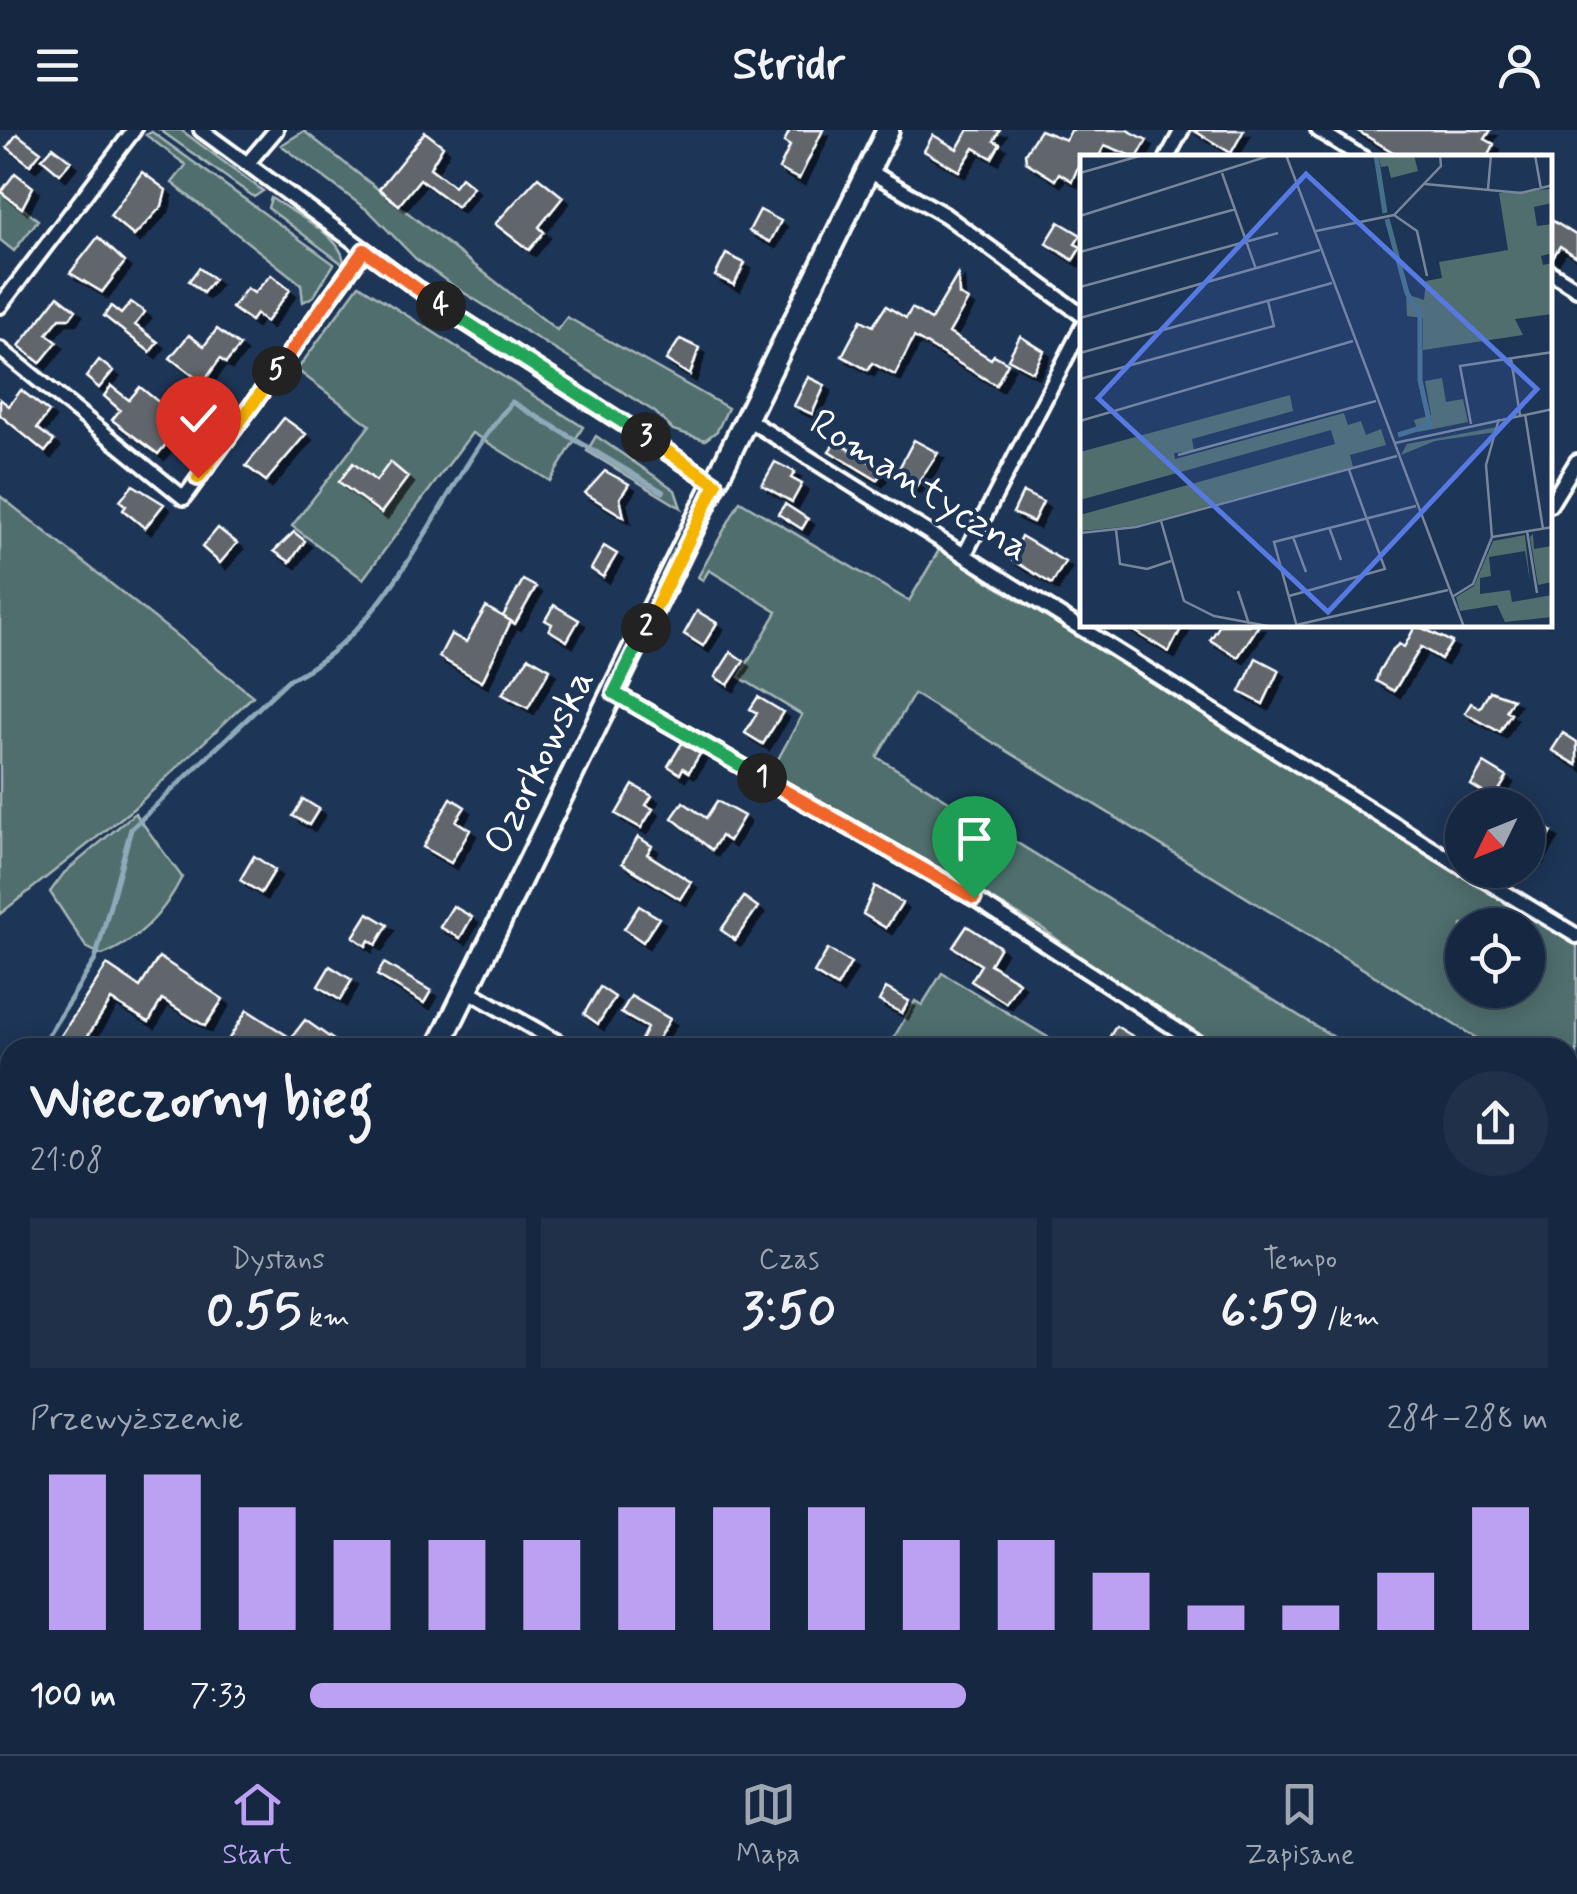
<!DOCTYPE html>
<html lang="pl">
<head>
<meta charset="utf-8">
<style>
	body { margin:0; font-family:Mynerve,sans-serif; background:#1f3048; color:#f1f3f6; height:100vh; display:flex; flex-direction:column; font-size:38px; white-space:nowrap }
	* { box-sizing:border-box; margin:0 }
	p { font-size:32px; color:#9ea6b1 }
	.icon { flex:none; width:55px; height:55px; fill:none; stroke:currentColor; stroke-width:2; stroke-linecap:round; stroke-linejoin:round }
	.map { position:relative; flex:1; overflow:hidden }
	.sheet { position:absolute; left:0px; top:908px; width:1578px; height:718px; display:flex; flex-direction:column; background:#162841; border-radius:30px 30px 0 0; box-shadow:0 5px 25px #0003,0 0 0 2px #35445a }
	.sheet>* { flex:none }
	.needle { width:65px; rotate:227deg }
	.buttons { position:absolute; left:1445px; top:658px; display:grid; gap:20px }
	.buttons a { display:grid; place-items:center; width:100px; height:100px; border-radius:50%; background:#162841; box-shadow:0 5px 25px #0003,0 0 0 2px #35445a; font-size:50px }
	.pin { position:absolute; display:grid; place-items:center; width:85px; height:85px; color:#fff; margin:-102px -42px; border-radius:50% 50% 50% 0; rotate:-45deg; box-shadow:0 0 10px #0007 }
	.pin .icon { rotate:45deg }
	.km { position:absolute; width:50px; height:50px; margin:-25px; border-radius:50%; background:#222; color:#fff; font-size:28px; line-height:50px; text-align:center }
	.round { display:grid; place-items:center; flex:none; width:105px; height:105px; border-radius:52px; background:#1f3048 }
	.headline { display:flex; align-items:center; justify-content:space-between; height:170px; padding:0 30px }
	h1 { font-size:55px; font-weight:800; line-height:75px }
	.figures { display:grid; grid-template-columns:repeat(3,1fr); gap:15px; height:170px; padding:10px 30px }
	.figures div { display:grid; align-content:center; border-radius:0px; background:#1f3048; text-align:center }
	.figures b { font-size:50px; font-weight:800 }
	.figures small { font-size:28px; font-weight:400 }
	.figures p { font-size:28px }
	.chart { height:280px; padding:20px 30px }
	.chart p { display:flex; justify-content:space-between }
	.chart svg { width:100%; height:180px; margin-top:10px; stroke:#bca0f2; stroke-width:6 }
	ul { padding:0 30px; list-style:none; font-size:32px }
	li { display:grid; grid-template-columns:160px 120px 1fr; align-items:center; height:75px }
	li i { height:25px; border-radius:12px; background:#bca0f2 }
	header { display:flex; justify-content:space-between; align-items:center; height:130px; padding:0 30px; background:#162841; font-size:45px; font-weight:800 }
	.tabs { display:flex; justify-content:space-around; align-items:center; height:140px; border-top:2px solid #35445a; background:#162841; font-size:28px; color:#9ea6b1 }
	.tabs a { display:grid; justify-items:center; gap:5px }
	.tabs .selected { color:#bca0f2 }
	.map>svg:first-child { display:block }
</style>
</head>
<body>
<header><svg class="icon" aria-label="menu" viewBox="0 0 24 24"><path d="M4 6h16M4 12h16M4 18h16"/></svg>Stridr<svg class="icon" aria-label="person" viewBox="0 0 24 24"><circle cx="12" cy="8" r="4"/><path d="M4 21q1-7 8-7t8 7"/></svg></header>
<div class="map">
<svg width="1577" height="1624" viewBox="0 0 1577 1624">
	<defs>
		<filter id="shadow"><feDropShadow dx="6" dy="6" stdDeviation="0" flood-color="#0009"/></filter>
	</defs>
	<rect width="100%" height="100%" fill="#1d3557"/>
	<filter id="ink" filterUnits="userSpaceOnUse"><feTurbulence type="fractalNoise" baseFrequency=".01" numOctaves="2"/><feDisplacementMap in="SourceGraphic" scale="20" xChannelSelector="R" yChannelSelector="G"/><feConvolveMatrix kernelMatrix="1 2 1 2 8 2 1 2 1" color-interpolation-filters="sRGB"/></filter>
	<g filter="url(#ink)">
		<path fill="#4f6e6d" stroke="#a7b6b6" stroke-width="2.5" fill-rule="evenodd" d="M 160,0 L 181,0 L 263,61 L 254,67 Z
			M 304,1 L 557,200 L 567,187 L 728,278 L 717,301 L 705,310 L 673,300 L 655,282 L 458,159 L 416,129 L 370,82 L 281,15 Z
			M 152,2 L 334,134 L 314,166 L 303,172 L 301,154 L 172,53 L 186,35 L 146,5 Z
			M 0,61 L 38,90 L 14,121 L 0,110 Z
			M 271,68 C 293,83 345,106 344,135 L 268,78 Z
			M 359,155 L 583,297 L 550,351 L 472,303 L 363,449 L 292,396 L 370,295 L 297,240 Z
			M 596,306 L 675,360 L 681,378 L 587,321 Z
			M 0,366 L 253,566 L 134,678 L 0,784 Z
			M 740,371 L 909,471 L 942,415 L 981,447 L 1577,816 L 1577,970 L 1568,964 L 1568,918 L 1491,917 L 914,564 L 877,627 L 1350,917 L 1218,917 L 1127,861 L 1042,798 L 771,642 L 802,585 L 739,547 L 777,482 L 709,440 L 703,450 L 698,447 ZM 1462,795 L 1528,795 L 1528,860 L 1462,860 Z
			M 135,683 L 182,747 C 165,781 139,811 102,825 L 86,817 L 50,762 L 64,743 Z
			M 942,843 L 1064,917 L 907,917 L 893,909 L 915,871 L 922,875 Z
			M 1568,1051 L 1577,1057 L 1577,1332 L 1568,1326 Z"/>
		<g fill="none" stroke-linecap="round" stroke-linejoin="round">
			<path stroke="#8fa9b9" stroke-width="5" d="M 40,918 L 95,830 L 131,699 L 288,550 C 394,502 439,356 512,272 L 663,362
				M 0,982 L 10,966"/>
		</g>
		<path fill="#61666c" stroke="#fff" stroke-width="2.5" filter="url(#shadow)" d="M 790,0 L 823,0 L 799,49 L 779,39 L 790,16 L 784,12 Z
			M 968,0 L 1000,0 L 994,11 L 1000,14 L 992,28 L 974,18 L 959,41 L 924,21 L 933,5 L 957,19 Z
			M 1040,0 L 1066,10 L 1071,0 L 1127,0 L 1147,10 L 1137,28 L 1105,15 L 1098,28 L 1082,28 L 1072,51 L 1059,43 L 1055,50 L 1026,32 L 1025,23 Z
			M 1193,0 L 1244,0 L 1231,23 Z
			M 1356,0 L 1491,0 L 1485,9 L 1494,14 L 1488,28 L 1403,28 Z
			M 425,2 L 443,16 L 430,38 L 454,56 L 461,47 L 473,57 L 457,77 L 420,49 L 399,75 L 379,59 Z
			M 17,4 L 41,22 L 30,35 L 7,17 Z
			M 53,17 L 71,31 L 60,44 L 42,29 Z
			M 142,42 L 166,60 L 162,76 L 134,106 L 110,86 Z
			M 15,43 L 33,57 L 22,78 L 1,62 Z
			M 538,47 L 563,67 L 539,97 L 544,102 L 529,120 L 495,94 Z
			M 760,80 L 781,91 L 770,112 L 749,101 Z
			M 1550,89 L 1577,106 L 1577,127 L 1560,116 L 1550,132 Z
			M 1059,92 L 1081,105 L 1075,114 L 1081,117 L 1073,130 L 1046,113 Z
			M 98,107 L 125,132 L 102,162 L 70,143 Z
			M 726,124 L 745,133 L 734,155 L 715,146 Z
			M 199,138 L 214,149 L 203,163 L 189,151 Z
			M 958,144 L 959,165 L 968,170 L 949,203 L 991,229 L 994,225 L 1008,233 L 996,255 L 914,207 L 895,245 L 872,233 L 868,240 L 842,226 L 861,190 L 873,196 L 886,176 L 906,188 L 912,178 L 931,190 Z
			M 271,145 L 290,160 L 266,192 L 256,184 L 251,191 L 232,178 L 247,158 L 254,163 Z
			M 58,166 L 76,180 L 70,188 L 60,188 L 47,204 L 57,212 L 40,233 L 19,216 Z
			M 131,172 L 145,182 L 135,195 L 158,212 L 150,222 L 104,186 L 111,176 L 121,184 Z
			M 217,199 L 240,216 L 226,233 L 220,229 L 205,250 L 200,251 L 170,228 L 189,205 L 204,216 Z
			M 1020,206 L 1044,221 L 1033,242 L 1008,229 Z
			M 680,209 L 699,218 L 690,245 L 666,230 Z
			M 99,230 L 113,241 L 99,258 L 86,247 Z
			M 808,247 L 825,255 L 812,284 L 794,276 Z
			M 111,256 L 129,270 L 140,257 L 161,274 L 170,269 L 182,272 L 190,285 L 158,324 L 112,290 L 120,280 L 104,266 Z
			M 21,260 L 49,282 L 37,298 L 54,311 L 45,322 L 0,285 L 0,269 L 9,276 Z
			M 284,288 L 306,304 L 266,351 L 246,336 Z
			M 914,310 L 938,323 L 915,358 L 894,348 Z
			M 836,311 L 883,340 L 877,350 L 829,321 Z
			M 390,332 L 408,347 L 381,383 L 339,352 L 353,333 L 376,351 Z
			M 775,332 L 795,342 L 791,348 L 802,354 L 792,372 L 762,355 Z
			M 605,341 L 629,354 L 620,368 L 624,387 L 585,363 Z
			M 133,355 L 164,374 L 145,398 L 123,380 L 126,376 L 120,371 Z
			M 1023,362 L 1043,372 L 1033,392 L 1013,383 Z
			M 785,374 L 808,389 L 802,399 L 778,384 Z
			M 218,398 L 237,413 L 220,433 L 202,417 Z
			M 294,402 L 305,411 L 290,432 L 274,421 Z
			M 1021,406 L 1065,432 L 1052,454 L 1011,429 Z
			M 604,416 L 617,424 L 603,447 L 591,439 Z
			M 523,450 L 536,457 L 515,494 L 503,486 Z
			M 554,475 L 579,490 L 567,511 L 549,500 L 552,494 L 545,490 Z
			M 486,477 L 511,491 L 482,552 L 439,527 L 451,504 L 466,512 Z
			M 697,481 L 717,493 L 703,516 L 684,504 Z
			M 1124,495 L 1183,495 L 1169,522 Z
			M 1220,495 L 1259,495 L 1238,527 L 1210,510 Z
			M 1416,495 L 1452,512 L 1441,529 L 1421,517 L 1394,561 L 1376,551 L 1379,541 L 1391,521 L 1399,514 L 1404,517 Z
			M 731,522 L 744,531 L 728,555 L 715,547 Z
			M 529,527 L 550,539 L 528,578 L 502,564 Z
			M 1256,528 L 1279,540 L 1263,574 L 1240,562 Z
			M 1490,561 L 1513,569 L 1506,581 L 1511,584 L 1500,602 L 1465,583 L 1471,573 L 1480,578 Z
			M 758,567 L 783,582 L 763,614 L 745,603 L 757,583 L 750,579 Z
			M 1563,603 L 1577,612 L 1577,635 L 1552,620 Z
			M 682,613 L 700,624 L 689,642 L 683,638 L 680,644 L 668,636 Z
			M 1484,633 L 1507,647 L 1494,669 L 1471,655 Z
			M 633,655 L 652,666 L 646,675 L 653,679 L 641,698 L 616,684 Z
			M 451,668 L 465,677 L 456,691 L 470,700 L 451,733 L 423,717 Z
			M 303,669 L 319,679 L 309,695 L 293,686 Z
			M 717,671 L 744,686 L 729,711 L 721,706 L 712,720 L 672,688 L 683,672 L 706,688 Z
			M 1528,687 L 1552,702 L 1537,727 L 1528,722 Z
			M 638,707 L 652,716 L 647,724 L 691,752 L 680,769 L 622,733 Z
			M 254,726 L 275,740 L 261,763 L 240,750 Z
			M 875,756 L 902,773 L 886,798 L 863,784 Z
			M 744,767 L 758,777 L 735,810 L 721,800 Z
			M 453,776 L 472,787 L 460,808 L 440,797 Z
			M 639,776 L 659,788 L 643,812 L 624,799 Z
			M 368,783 L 388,795 L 376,815 L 369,810 L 366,816 L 353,807 Z
			M 967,796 L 1000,817 L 990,834 L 1019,852 L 1006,873 L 971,851 L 981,835 L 953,817 Z
			M 828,819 L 851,833 L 837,857 L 814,843 Z
			M 159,827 L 223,869 L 205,896 L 162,869 L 149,892 L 111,870 L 80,918 L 53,918 L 107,835 L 140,857 Z
			M 384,833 L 431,861 L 424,873 L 377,845 Z
			M 330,836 L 352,850 L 340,870 L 318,856 Z
			M 600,857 L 615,867 L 598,894 L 584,884 Z
			M 886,858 L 909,871 L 902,883 L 879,871 Z
			M 631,866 L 670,889 L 653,917 L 641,910 L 647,898 L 621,883 Z
			M 247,880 L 291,908 L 305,890 L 345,918 L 223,918 Z
			M 1116,896 L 1152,918 L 1103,918 Z"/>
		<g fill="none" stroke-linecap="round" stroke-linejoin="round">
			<g stroke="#fff" stroke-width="20">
				<path id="minor" d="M 201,0 L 458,188 L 716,354
					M 1318,0 L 1363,28
					M 1167,28 L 1182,0
					M 247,34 L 276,0
					M 869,41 L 945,85 L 1082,185
					M 1550,142 L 1577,159
					M 0,176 L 134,0
					M 0,219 L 184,368 L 364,121
					M 747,289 L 1462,737
					M 1550,375 L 1577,331
					M 966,422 L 1082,197
					M 614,563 L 974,768 L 1205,918
					M 1468,740 L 1577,806
					M 467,860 L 568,918
					M 0,1259 L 10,1266
					M 1568,1514 L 1577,1520
					M 458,1615 L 472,1624
					M 753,1615 L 768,1624
					M 1092,1615 L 1106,1624
					M 1341,1615 L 1356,1624"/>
			</g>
			<g stroke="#fff" stroke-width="28">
				<path id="primary" d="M 438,918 L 888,0
					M 76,1624 L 81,1615"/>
			</g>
			<use href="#minor" stroke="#1d3557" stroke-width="12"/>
			<use href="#primary" stroke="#1d3557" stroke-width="20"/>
		</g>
	</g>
	<g fill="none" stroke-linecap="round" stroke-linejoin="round" filter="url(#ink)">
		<g stroke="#fff" stroke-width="20">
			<path id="split-1" d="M 762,648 L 974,768"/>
		</g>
		<g stroke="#fff" stroke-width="20">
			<path id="split-2" d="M 646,498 L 614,563 L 762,648"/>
		</g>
		<g stroke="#fff" stroke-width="20">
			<path id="split-3" d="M 646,498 L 716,354 L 646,307"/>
		</g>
		<g stroke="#fff" stroke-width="20">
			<path id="split-4" d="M 441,176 L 646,307"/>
		</g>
		<g stroke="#fff" stroke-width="20">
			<path id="split-5" d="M 277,241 L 364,120 L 441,176"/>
		</g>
		<g stroke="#fff" stroke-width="20">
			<path id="split-6" d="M 198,348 L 277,241"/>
		</g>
		<use href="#split-1" stroke="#f0652b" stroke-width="12"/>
		<use href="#split-2" stroke="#22a559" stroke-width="12"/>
		<use href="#split-3" stroke="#f5b400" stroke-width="12"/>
		<use href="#split-4" stroke="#22a559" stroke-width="12"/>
		<use href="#split-5" stroke="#f0652b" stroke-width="12"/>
		<use href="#split-6" stroke="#f5b400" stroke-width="12"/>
	</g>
	<g text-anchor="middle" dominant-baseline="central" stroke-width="8" stroke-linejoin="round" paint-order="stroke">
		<g font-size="40" fill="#fff" stroke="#1d3557">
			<text transform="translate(919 356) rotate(32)">Romantyczna</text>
			<text transform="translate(540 632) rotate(-64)">Ozorkowska</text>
		</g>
	</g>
	<g transform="translate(1080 25)">
		<rect width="472" height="472" fill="#1d3557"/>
		<path d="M 334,0 L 338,16 L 311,23 L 308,11 L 301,12 L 299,2 ZM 472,34 L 472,48 L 454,52 L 457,71 L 472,69 L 472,98 L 461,101 L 463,110 L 472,108 L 472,159 L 435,164 L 443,180 L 343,195 L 343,163 L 327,161 L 326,139 L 344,145 L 346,126 L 362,123 L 359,107 L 428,95 L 419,38 ZM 362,223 L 366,247 L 383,244 L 388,267 L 338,277 L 334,265 L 351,260 L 345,226 ZM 210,240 L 213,256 L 112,284 L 114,296 L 94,298 L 95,304 L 264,258 L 268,270 L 281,266 L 286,280 L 301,274 L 306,290 L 270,300 L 273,312 L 54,371 L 0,376 L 0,360 L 255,289 L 251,275 L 0,345 L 0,297 ZM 417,272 L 416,277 L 355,286 L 321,300 L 327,289 ZM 453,379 L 454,394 L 471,391 L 472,427 L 458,430 L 450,382 ZM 445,380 L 450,427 L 445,396 L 409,402 L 411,421 L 400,423 L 400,439 L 430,435 L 432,447 L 472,440 L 472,462 L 425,467 L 417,450 L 380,456 L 376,442 L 394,431 L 413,386 Z" fill="#4f6e6d"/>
		<path fill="none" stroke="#45708b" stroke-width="5" d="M 296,0 L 305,58M 307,64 L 327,138 L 340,160 L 340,225 L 350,270 L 318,280"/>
		<path fill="none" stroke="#77869a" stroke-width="2.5" d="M 206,0 L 384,472M 455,0 L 461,34M 0,18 L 63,0M 142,18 L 176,114M 345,29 L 441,38 L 473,30M 408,34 L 411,0M 314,60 L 337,76 L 347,121M 0,61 L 192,0M 236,76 L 314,60 L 361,11 L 360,0M 0,97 L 156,54M 0,132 L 198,78M 0,163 L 240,95M 0,198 L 252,128M 431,204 L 440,260M 0,224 L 194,171 L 188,146M 445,259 L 463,374M 0,266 L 273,186M 391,269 L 380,211 L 473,197M 315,288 L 473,254M 98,300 L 296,246M 81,366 L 104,446 L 134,461 L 193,472M 249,372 L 261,405M 36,375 L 40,409 L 67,414 L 91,406M 447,376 L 457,438M 0,378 L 56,372 L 317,301M 213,382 L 226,417M 412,382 L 473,372M 158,436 L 169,469M 209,441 L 305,414 L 269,315M 372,442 L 393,429 L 412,382 L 406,310 L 419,264M 216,470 L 368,435M 217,472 L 194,387 L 336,351"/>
		<path fill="#567ae2" fill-opacity="0.15" stroke="#567ae2" stroke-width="5" d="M 226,19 L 457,234 L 248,457 L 18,243 Z"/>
		<rect width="472" height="472" fill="none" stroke="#fff" stroke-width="5"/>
	</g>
</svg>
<div class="buttons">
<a><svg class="needle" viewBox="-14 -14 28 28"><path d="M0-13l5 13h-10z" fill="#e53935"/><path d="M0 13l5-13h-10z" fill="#9ea6b1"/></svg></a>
<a><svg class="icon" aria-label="locate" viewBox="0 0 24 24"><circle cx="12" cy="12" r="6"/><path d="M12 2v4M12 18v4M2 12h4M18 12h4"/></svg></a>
</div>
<div class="pin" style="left:974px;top:768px;background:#1e9e55"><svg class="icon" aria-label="arrive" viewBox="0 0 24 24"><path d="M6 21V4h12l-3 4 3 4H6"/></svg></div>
<div class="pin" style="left:198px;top:348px;background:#d93025"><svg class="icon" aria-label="check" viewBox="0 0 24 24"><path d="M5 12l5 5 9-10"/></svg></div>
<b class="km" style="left:762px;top:648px">1</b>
<b class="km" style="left:646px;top:498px">2</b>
<b class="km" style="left:646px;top:307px">3</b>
<b class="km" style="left:441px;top:176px">4</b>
<b class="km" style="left:277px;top:241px">5</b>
<section class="sheet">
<div class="headline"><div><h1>Wieczorny bieg</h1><p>21:08</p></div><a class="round"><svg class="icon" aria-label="share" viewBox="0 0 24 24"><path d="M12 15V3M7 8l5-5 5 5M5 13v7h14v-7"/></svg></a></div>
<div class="figures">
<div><p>Dystans</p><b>0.55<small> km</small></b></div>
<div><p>Czas</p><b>3:50</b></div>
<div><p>Tempo</p><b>6:59<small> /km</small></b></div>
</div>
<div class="chart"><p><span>Przewyższenie</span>284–288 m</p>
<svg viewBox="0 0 160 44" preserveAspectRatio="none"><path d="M5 44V6M15 44V6M25 44V14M35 44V22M45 44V22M55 44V22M65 44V14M75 44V14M85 44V14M95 44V22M105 44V22M115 44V30M125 44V38M135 44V38M145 44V30M155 44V14"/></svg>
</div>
<ul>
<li><b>100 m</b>7:33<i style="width:53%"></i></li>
</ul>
</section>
</div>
<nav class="tabs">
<a class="selected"><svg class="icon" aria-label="home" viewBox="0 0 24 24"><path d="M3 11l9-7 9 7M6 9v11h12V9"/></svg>Start</a>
<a><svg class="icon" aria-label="map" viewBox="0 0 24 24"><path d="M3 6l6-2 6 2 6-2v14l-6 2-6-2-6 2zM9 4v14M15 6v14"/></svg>Mapa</a>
<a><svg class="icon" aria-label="saved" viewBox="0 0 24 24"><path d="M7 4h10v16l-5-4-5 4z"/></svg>Zapisane</a>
</nav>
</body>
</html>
